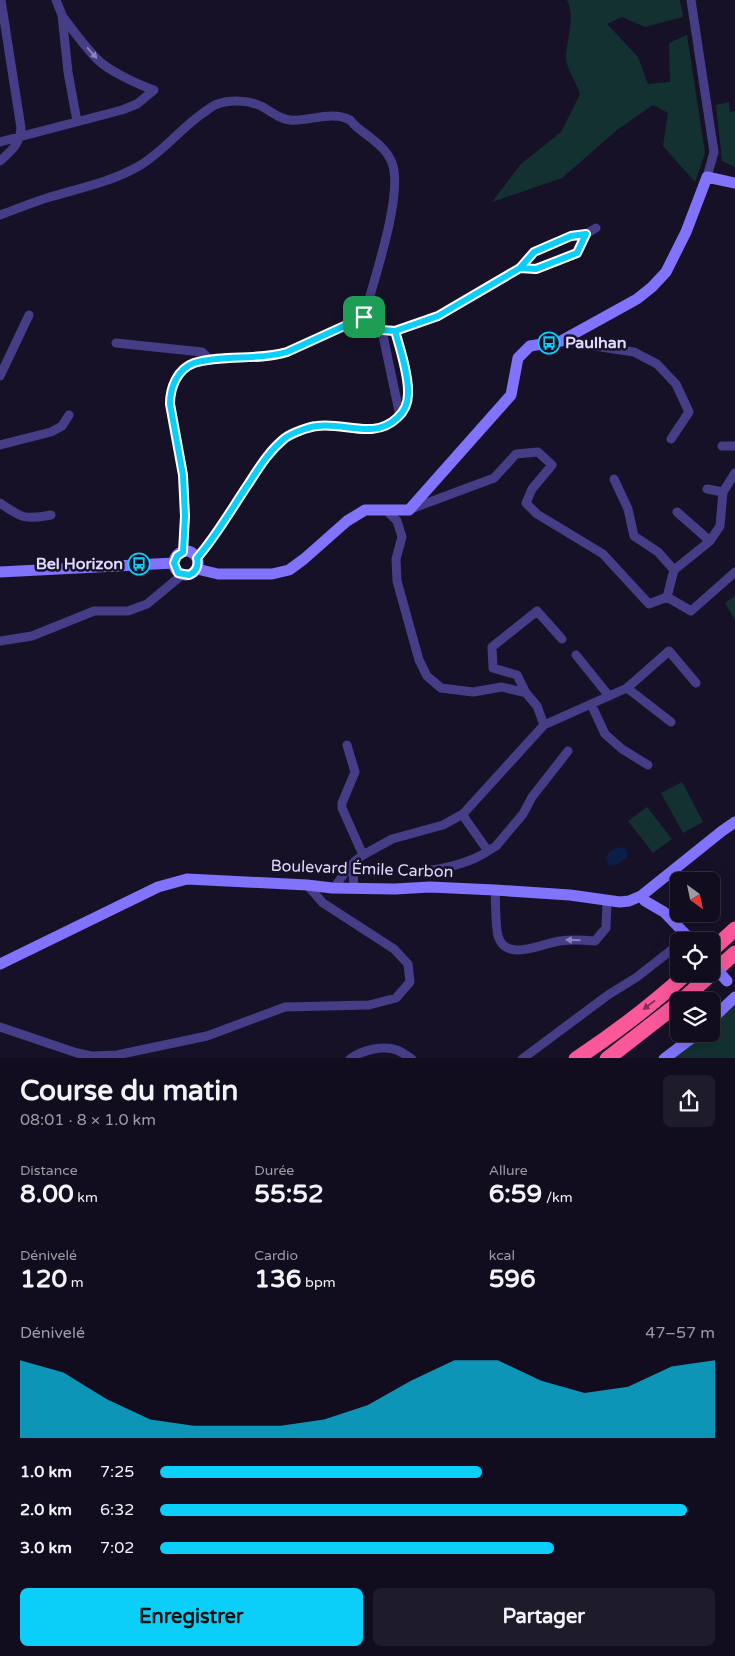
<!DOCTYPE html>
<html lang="fr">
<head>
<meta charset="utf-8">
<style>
	body { margin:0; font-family:"Varela Round",sans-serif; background:#1e1b2b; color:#f1f3f6; height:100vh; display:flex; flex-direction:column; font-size:19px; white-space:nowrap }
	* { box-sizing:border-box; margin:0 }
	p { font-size:16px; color:#9c9ca4 }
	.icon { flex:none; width:28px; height:28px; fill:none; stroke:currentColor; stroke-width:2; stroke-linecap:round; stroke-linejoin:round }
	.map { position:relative; height:1058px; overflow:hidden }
	.drawer { display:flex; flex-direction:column; background:#110d1e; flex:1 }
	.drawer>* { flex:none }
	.needle { width:32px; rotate:147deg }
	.controls { position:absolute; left:670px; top:872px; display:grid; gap:10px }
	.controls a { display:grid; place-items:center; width:50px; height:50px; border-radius:8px; background:#110d1e; box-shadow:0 5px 20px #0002,0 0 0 1px #302d3c; font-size:25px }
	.pin { position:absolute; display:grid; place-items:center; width:42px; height:42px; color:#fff; margin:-21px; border-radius:10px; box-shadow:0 2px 8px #0006 }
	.round { display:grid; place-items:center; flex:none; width:52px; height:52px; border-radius:8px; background:#1e1b2b }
	.summary { display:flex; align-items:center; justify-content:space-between; height:85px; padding:0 20px }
	h1 { font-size:28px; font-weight:700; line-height:38px }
	.figures { display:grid; grid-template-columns:repeat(3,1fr); gap:8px; height:85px; padding:5px 20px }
	.figures div { display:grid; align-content:center }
	.figures b { font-size:25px; font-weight:700 }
	.figures small { font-size:14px; font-weight:400 }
	.figures p { font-size:14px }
	.chart { height:140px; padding:10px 20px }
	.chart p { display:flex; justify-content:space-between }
	.chart svg { width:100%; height:90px; margin-top:5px; fill:#0bcff8; opacity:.7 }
	.action { display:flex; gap:10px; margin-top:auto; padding:10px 20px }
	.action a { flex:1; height:58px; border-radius:8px; background:#0bcff8; color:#111; font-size:20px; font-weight:700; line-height:58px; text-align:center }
	.action a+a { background:#1e1b2b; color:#f1f3f6 }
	ul { padding:0 20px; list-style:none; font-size:16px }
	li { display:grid; grid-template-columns:80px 60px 1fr; align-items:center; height:38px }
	li i { height:12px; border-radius:6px; background:#0bcff8 }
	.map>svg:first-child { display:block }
</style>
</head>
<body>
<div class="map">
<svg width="735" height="1059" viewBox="0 0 735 1059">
	<rect width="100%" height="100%" fill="#171128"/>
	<path fill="#143132" d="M 567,0 L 680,0 L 683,17 L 645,27 L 622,17 L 607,24 L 638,57 L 648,84 L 670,82 L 669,43 L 687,35 L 705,153 L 695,182 L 663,146 L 668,113 L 653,105 L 617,130 L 562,178 L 492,202 L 521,164 L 561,132 L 580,94 C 577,84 566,67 566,58 C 566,40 576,17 567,0 Z
		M 729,102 L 730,112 L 735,111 L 735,167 L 722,161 L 716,105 Z
		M 735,596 L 735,620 L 725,603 Z
		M 682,782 L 703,822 L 683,833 L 661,793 Z
		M 647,807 L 672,839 L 653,853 L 628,821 Z
		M 735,1002 L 735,1058 L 671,1059 L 699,1034 L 711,1034 L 711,1023 Z"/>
	<path fill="#0c1d46" d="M 620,847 L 625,848 L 627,851 L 627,858 L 616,865 L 609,866 L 605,857 L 612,850 Z"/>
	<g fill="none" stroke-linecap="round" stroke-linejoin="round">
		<path stroke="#453d86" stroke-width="9" d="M 56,0 L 62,15 L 68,72 L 77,121
			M 691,0 L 714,152 L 707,177
			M 63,17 C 74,32 85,47 98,60 C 109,71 139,85 154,90
			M 0,142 L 122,110 L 137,104 L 154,90
			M 0,161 C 11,151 20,144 21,128 L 1,0
			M 0,215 C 17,209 33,202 50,197 C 80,188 111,182 139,166 C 163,152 180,129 203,113 C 206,111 211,107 215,105 C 229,99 250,100 263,107 C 272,112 279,119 290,120 C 308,122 332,110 350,120 C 352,122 355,126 358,128 C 370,138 386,147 392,163 C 404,194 373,282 364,317
			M 520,268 L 534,252 L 571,236 L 586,234
			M 382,331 L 400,416
			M 561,341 L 634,352 L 657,364 L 676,384 L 689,412 L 671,439
			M 116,343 L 202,352 L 210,360
			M 0,376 L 29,315
			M 0,445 L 51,432 L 62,426 L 69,415
			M 722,446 L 735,446
			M 707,489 L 723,492
			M 0,503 C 21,518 25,520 51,515
			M 411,509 L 494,478 L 516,454 L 538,452 L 552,465 L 532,489 L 526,503 L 537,514 L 603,554 L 649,604 L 667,597 L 674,570 L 658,552 L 634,536 L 628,509 L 614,479
			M 387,511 L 397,521 L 402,537 L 396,559 L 397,581 L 419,660 L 427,676 L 441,688 L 473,692 L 502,687 L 526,693
			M 677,512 L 710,541
			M 183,552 L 185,516 L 183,475 L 170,404 C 170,388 177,369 194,363 C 224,354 257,361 287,352 L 364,317 L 382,331 L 395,331
			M 197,558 C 216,536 231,510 247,486 C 259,468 268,452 285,438 C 292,433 308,427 317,426 C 344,422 374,440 397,418 C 404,411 408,403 408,394 C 409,377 400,348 395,331 L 438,316 L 520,268 L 536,269 L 577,253 L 586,234 L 596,228
			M 674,570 L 710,541 L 720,526 L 723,492 L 735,473
			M 667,597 L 691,611 L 735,572
			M 0,641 L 32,636 L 94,611 L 128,611 L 147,604 L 182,575
			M 627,688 L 671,722
			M 609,696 L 627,688 L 669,651 L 696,683
			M 591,704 L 605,734 L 622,749 L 648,765
			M 544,725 L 609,696 L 576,655
			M 347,745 L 355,772 L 342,803 L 342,808 L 363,855
			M 488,851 L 496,846 L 523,814 L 532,797 L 568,751
			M 426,871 C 448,868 470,863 488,851 L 466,820 L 463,814
			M 334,888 L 346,871 L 355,861 L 363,855 L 392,839 L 443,825 L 463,814 L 544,725 L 537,706 L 526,693 L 517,675 L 493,668 L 492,647 L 537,611 L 562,639
			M 354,888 L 353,872 L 358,862
			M 495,890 C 496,904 495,923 498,936 C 506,963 542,943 560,941 C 571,939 584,940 595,941 L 606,928 L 607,901
			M 0,1027 L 77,1053 L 92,1056 L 117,1055 L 207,1036 L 285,1007 L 369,1005 L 396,998 L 410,982 L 408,964 L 394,949 L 323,903 L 307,885
			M 350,1059 C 362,1050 383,1045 397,1050 C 402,1052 407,1056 412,1059
			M 522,1059 L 608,995 L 637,977 L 679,944"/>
		<path stroke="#8173fb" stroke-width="11" d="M174 563a12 12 0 1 1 24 0a12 12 0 1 1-24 0Z
			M 197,569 L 218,574 L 272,574 L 289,570 L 304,559 L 347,521 L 365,510 L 409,510 L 511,395 L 518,358 L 530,346 L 561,341 L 637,299 L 652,287 L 666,272 L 686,232 L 707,177 L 735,183
			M 0,572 L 174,563
			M 641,896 L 645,901 L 664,912 L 692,941
			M 0,964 L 158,887 L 187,879 L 307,885 L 332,888 L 395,889 L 430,887 L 495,890 L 570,895 L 620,902 L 629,901 L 641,896 L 722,831 L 735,822
			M 711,1020 L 735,997
			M 664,1059 L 697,1034"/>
		<path stroke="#fa5899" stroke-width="15" d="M 711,951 L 735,929
			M 681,1001 L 735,953
			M 576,1059 C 615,1033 652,1005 686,974
			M 607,1059 L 679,1003"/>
		<path stroke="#8173fb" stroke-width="11" d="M 711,963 L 727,981"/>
	</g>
	<defs><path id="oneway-solid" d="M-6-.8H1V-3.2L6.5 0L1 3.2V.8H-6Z" transform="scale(1.25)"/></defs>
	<g fill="#8b83bc">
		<use href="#oneway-solid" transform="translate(92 53) rotate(48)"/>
		<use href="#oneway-solid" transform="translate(573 940) rotate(-179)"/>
	</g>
	<use fill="#7d315b" href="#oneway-solid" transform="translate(649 1005) rotate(143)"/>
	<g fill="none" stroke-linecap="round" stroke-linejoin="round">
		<g stroke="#fff" stroke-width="10">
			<path id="route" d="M 364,317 L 287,352 C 257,361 224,354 194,363 C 177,369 170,388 170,404 L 183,475 L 185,516 L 183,552 L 177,556 L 174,563 L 178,573 L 189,575 C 196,572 199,566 197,558 C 217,535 232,508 249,483 C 260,466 269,451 285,438 C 292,433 308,427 317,426 C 344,422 374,440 397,418 C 404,412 408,403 408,394 C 409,376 400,348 395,331 L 438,316 L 520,268 L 536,269 L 577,253 L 586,234 L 571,236 L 534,252 L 520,268 L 438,316 L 395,331 L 382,330 L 364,317"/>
		</g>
		<use href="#route" stroke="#0bcff8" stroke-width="6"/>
	</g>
	<defs>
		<g id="bus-ring" transform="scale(1.125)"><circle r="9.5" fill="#171128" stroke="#0bcff8" stroke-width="1.5"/><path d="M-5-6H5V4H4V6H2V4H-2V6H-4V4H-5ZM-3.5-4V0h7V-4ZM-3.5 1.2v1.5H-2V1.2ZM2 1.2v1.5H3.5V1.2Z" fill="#0bcff8"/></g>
	</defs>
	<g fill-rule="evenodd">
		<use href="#bus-ring" x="549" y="343"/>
		<use href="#bus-ring" x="139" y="564"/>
	</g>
	<g text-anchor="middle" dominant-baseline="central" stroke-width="5" stroke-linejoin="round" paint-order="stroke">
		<g font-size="16" font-weight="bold" fill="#e0d9fe" stroke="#171128" text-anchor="start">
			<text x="565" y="343">Paulhan</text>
			<text x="123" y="564" text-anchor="end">Bel Horizon</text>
		</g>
		<g font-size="16" fill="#e0d9fe" stroke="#171128">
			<text transform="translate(362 869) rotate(2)">Boulevard Émile Carbon</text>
		</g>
	</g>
</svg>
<div class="controls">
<a><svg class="needle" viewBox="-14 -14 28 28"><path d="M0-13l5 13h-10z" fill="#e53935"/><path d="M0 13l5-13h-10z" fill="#9c9ca4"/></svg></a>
<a><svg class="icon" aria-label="locate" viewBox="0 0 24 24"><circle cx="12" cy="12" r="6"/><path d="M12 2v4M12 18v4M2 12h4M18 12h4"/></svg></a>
<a><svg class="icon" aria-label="layers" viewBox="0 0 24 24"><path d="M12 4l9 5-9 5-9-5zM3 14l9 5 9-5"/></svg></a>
</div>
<div class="pin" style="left:364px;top:317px;background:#1e9e55"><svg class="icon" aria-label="arrive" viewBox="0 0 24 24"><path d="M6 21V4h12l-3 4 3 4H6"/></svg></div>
</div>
<section class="drawer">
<div class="summary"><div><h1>Course du matin</h1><p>08:01 · 8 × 1.0 km</p></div><a class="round"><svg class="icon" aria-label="share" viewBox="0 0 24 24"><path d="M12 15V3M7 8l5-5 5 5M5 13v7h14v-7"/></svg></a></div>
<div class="figures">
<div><p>Distance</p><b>8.00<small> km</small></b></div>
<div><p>Durée</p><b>55:52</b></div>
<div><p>Allure</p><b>6:59<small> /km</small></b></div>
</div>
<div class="figures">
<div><p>Dénivelé</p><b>120<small> m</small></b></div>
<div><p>Cardio</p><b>136<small> bpm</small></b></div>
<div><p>kcal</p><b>596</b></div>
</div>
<div class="chart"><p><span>Dénivelé</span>47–57 m</p>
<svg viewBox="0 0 160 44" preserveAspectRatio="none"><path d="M0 44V6L10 12L20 25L30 35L40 38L50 38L60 38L70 35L80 28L90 16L100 6L110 6L120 16L130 22L140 19L150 9L160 6V44z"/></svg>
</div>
<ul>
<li><b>1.0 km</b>7:25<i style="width:58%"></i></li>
<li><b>2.0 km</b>6:32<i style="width:95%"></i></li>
<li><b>3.0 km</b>7:02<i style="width:71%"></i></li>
</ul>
<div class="action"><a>Enregistrer</a><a>Partager</a></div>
</section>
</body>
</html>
